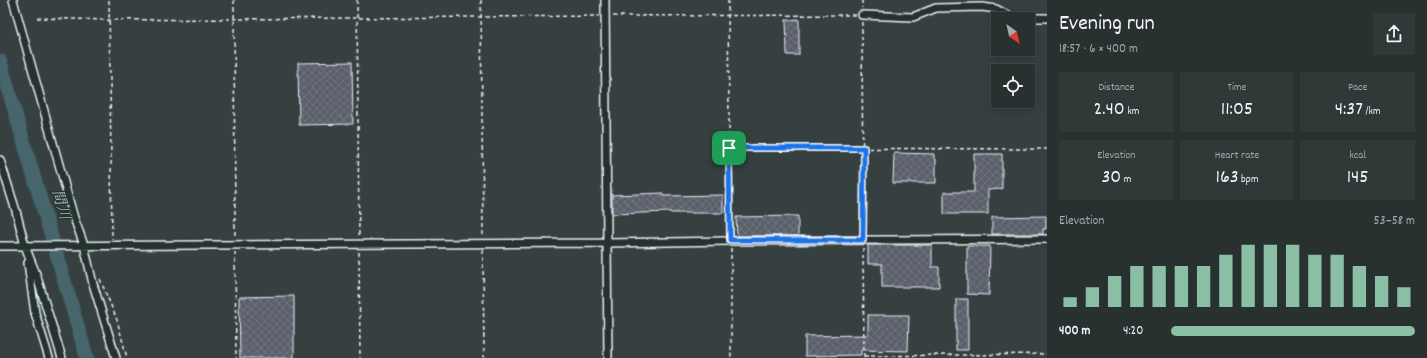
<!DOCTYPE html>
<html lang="en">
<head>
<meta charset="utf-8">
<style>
	body { margin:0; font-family:Dekko,"Klee One",sans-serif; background:#303838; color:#f1f3f6; height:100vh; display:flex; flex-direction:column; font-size:15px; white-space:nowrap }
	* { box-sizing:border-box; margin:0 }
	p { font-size:13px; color:#a5a9ab }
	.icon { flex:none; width:22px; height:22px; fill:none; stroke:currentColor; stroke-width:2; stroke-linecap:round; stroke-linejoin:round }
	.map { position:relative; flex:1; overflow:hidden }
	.details { display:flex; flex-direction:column; background:#283030; width:380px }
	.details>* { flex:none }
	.needle { width:26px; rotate:146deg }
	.buttons { position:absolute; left:991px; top:12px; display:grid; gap:8px }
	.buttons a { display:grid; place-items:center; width:44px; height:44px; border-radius:0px; background:#283030; box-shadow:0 2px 10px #0003,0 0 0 1px #444b4c; font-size:20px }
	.pin { position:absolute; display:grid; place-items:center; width:34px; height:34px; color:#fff; margin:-17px; border-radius:8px; box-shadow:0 2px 6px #0006 }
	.round { display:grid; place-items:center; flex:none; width:42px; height:42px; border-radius:0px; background:#303838 }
	.headline { display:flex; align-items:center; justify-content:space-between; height:68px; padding:0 12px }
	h1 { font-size:22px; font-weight:600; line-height:30px }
	.stats { display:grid; grid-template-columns:repeat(3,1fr); gap:6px; height:68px; padding:4px 12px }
	.stats div { display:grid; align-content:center; border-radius:0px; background:#303838; text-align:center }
	.stats b { font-size:20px; font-weight:600 }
	.stats small { font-size:11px; font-weight:400 }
	.stats p { font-size:11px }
	.chart { height:112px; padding:8px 12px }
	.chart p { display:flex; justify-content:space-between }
	.chart svg { width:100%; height:72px; margin-top:4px; stroke:#8abfa5; stroke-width:6 }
	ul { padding:0 12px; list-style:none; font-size:13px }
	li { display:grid; grid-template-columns:64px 48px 1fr; align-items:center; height:30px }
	li i { height:10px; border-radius:5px; background:#8abfa5 }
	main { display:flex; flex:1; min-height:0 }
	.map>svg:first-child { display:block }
</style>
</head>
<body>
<main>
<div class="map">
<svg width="1047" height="358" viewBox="0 0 1047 358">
	<defs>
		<pattern id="building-cross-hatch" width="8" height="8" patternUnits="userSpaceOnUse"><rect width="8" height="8" fill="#5a5e6b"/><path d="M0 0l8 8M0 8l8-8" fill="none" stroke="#727681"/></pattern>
	</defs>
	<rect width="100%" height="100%" fill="#364040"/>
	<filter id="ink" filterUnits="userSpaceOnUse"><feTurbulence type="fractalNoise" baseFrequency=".025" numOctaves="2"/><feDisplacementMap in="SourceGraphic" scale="8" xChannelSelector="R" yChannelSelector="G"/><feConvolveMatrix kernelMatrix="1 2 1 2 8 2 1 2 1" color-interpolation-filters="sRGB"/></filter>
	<g filter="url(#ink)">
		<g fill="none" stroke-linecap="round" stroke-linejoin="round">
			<path stroke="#46656c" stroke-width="14" d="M 0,61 L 87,358"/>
		</g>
		<path fill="url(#building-cross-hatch)" stroke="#e8f1f8" d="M 799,19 L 799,55 L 787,55 L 786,20 Z
			M 352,62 L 353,124 L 299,125 L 298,63 Z
			M 894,153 L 934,154 L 934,159 L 936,159 L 936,183 L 893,183 Z
			M 974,154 L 1002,154 L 1002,189 L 988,190 L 988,214 L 944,214 L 944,192 L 974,192 Z
			M 663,193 L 663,196 L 723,195 L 723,213 L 671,213 L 671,212 L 612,214 L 612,195 Z
			M 798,216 L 798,236 L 737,236 L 736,217 Z
			M 1046,216 L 1046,229 L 1043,229 L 1043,234 L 992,234 L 992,217 Z
			M 868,245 L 932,245 L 932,267 L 939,267 L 939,287 L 882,287 L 882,264 L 868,264 Z
			M 967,246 L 990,246 L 989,295 L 967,294 Z
			M 294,296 L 294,358 L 240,358 L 239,297 Z
			M 956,299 L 968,299 L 968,350 L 956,350 Z
			M 868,315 L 909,315 L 908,351 L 861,350 L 861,355 L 805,356 L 805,336 L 868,335 Z"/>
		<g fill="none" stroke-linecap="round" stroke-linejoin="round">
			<g stroke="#e8f1f8" stroke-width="10">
				<path id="street" d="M 13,0 L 74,218 L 84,245 L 93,284 L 116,358
					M 605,0 L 608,358
					M 862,15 L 913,17 L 936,8 L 982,7 L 996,9 L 1013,18 L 1047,18
					M 0,160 L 16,211 L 25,246 L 36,274 L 62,358
					M 0,246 L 607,243 L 730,241 L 1047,239
					M 29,261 L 28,263 L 35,313 L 49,358"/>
			</g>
			<path stroke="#e8f1f8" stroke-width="1.5" stroke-dasharray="4 3" stroke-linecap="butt" d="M 109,0 L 112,239
				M 234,0 L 235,238
				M 357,0 L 359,238
				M 481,0 L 483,236
				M 728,0 L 730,234
				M 862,0 L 862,8
				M 613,16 L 855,15
				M 37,18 L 109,20 L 599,16
				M 862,22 L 863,234
				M 729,148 L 1047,149
				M 731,248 L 731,358
				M 863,248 L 864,358
				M 483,250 L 484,358
				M 235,252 L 236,358
				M 359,252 L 360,358
				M 100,279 L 117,320 L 127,358
				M 864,356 L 1047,354"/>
			<use href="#street" stroke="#26332d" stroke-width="7"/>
		</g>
	</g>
	<g fill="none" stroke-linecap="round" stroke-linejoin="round" filter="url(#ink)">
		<g stroke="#fff" stroke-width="8">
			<path id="route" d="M 729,148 L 864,148 L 863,240 L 730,240 Z"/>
		</g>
		<use href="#route" stroke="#1a73e8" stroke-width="5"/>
	</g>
	<g text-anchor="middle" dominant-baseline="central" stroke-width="3" stroke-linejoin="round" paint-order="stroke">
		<g font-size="16" font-style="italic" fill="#afc0c7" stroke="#26332d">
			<text transform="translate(60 205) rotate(74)">間川</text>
		</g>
	</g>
</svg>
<div class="buttons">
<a><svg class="needle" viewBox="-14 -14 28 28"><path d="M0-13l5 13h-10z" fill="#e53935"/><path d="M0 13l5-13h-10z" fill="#a5a9ab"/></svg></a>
<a><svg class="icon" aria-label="locate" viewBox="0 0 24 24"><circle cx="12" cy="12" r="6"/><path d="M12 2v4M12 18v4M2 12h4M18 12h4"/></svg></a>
</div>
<div class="pin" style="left:729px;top:148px;background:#1e9e55"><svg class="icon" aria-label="arrive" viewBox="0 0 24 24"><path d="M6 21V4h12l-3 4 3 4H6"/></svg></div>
</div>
<section class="details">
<div class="headline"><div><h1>Evening run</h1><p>18:57 · 6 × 400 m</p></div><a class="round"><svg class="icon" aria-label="share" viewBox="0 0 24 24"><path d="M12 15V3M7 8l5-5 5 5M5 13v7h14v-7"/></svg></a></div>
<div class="stats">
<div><p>Distance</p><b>2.40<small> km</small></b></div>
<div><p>Time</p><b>11:05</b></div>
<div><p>Pace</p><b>4:37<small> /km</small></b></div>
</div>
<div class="stats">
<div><p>Elevation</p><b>30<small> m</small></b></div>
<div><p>Heart rate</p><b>163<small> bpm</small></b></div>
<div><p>kcal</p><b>145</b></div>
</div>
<div class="chart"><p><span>Elevation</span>53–58 m</p>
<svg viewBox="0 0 160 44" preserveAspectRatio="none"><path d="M5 44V38M15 44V32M25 44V25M35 44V19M45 44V19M55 44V19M65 44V19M75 44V12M85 44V6M95 44V6M105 44V6M115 44V12M125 44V12M135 44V19M145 44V25M155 44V32"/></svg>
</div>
<ul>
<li><b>400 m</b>4:20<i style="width:100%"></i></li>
</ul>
</section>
</main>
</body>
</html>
